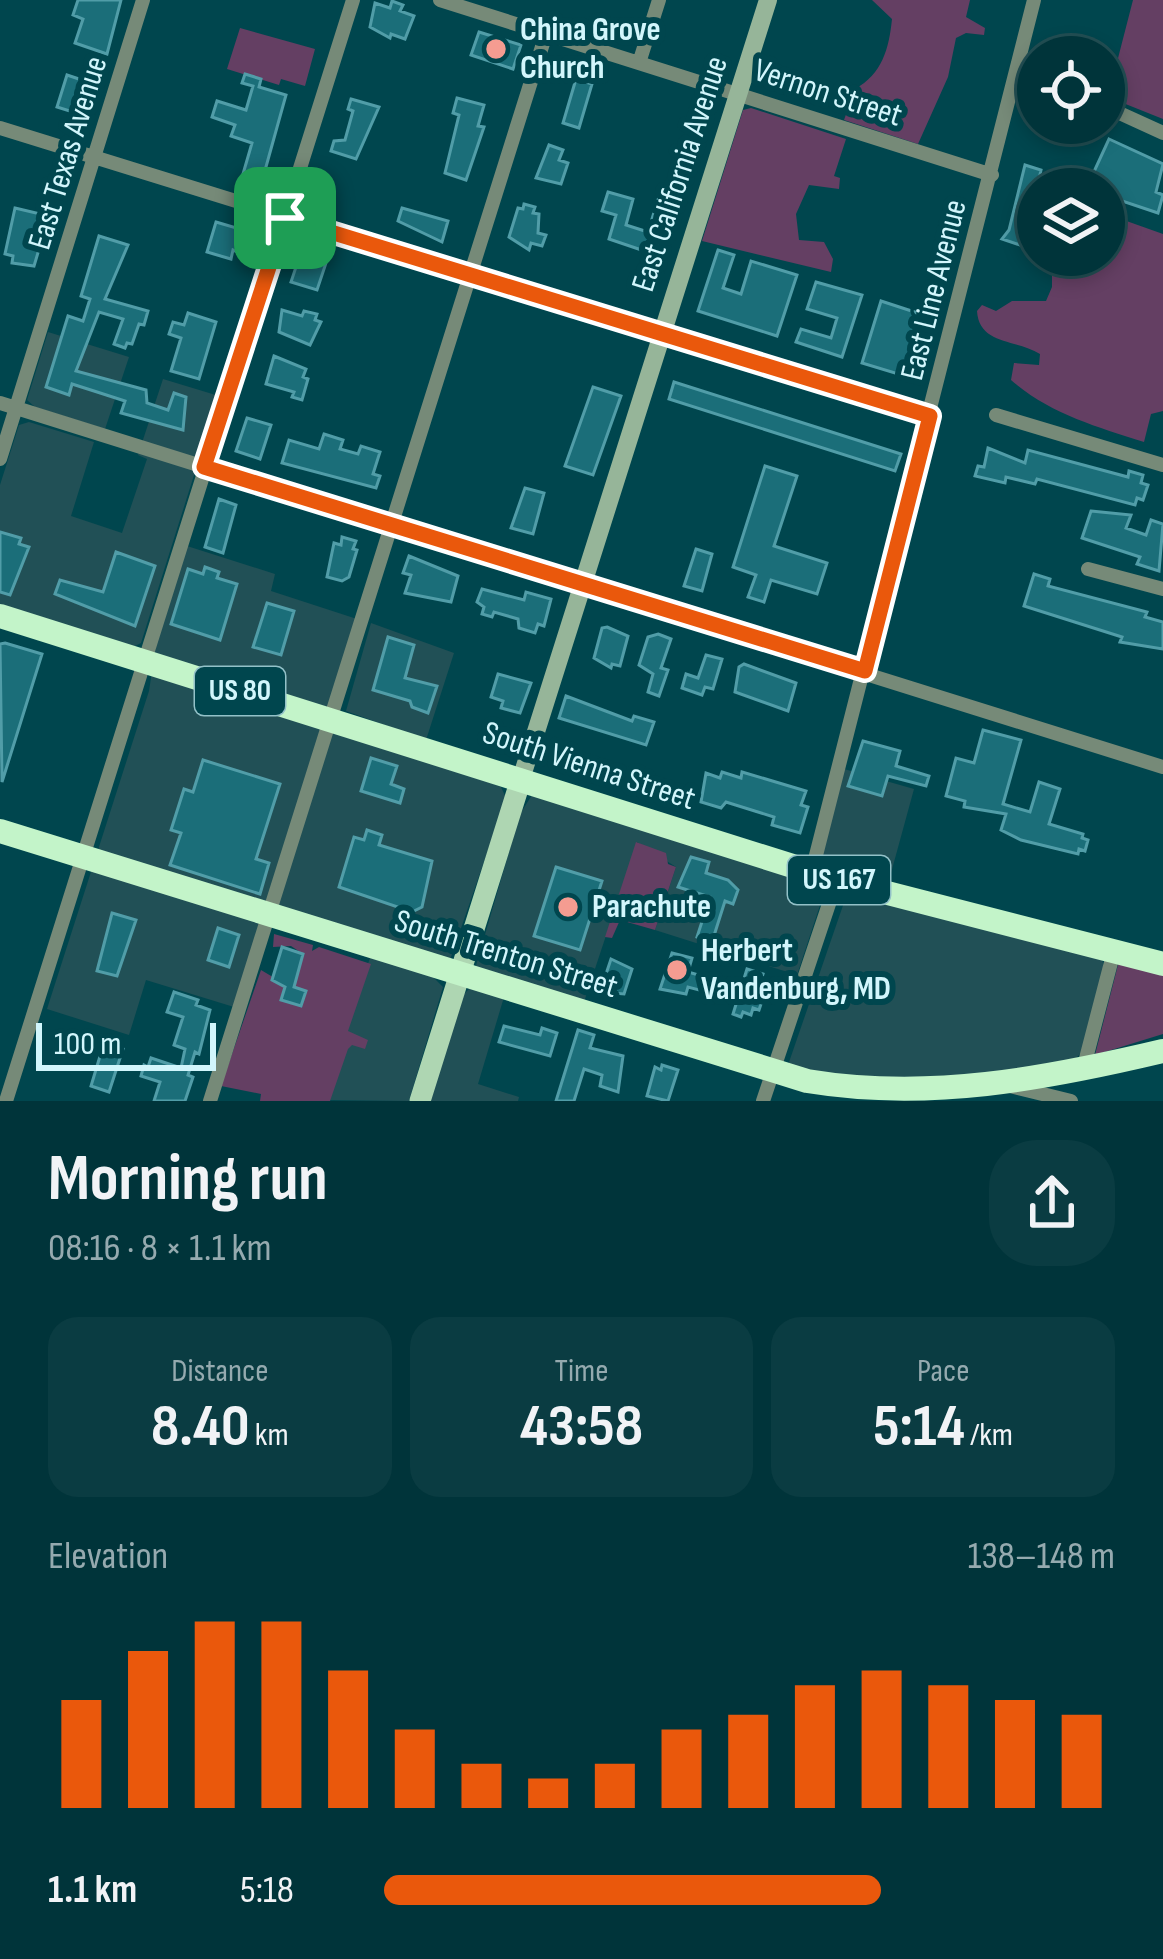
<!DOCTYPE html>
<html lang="en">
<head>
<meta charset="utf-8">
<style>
	body { margin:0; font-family:"Sofia Sans Condensed",sans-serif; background:#0a3c42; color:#f1f3f6; height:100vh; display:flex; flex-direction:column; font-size:45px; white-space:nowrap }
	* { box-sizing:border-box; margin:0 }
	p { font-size:39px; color:#95aaaf }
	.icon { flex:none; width:66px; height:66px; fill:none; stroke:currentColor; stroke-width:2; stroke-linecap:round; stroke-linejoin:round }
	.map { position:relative; height:1101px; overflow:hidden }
	.drawer { display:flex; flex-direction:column; background:#00343a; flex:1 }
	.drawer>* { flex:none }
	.controls { position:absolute; left:1017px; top:36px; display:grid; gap:24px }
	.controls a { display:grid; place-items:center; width:108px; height:108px; border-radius:50%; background:#00343a; box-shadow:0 6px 18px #0003,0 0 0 3px #224f54; font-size:60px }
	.scale { position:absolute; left:36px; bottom:30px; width:180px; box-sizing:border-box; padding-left:12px; border:6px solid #d2f6fc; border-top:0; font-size:33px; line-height:42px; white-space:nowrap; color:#d2f6fc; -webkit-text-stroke:9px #00464e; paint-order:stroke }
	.pin { position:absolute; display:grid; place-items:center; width:102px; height:102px; color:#fff; margin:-51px; border-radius:24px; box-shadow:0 6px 18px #0006 }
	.round { display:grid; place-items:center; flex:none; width:126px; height:126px; border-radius:48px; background:#0a3c42 }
	.head { display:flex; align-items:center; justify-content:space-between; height:204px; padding:0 48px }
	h1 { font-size:66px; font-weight:700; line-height:90px }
	.figures { display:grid; grid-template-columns:repeat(3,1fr); gap:18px; height:204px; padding:12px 48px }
	.figures div { display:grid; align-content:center; border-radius:30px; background:#0a3c42; text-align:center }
	.figures b { font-size:60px; font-weight:700 }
	.figures small { font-size:33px; font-weight:400 }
	.figures p { font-size:33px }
	.chart { height:336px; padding:24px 48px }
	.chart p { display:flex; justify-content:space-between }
	.chart svg { width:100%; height:216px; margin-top:12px; stroke:#ea580c; stroke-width:6 }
	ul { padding:0 48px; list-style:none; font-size:39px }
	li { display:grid; grid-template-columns:192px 144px 1fr; align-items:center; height:90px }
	li i { height:30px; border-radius:15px; background:#ea580c }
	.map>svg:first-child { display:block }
</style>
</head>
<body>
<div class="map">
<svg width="1163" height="1101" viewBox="0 0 1163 1101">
	<rect width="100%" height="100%" fill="#00464e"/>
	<path fill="#215056" d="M 48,332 L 129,357 L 105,429 L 35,407 L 27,400 Z
		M 163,379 L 219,396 L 141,643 L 133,647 L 0,607 L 0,485 L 19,425 L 29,422 L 94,442 L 71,516 L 122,533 L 147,459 L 138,455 Z
		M 187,546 L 275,574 L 271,591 L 357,619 L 321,728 L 491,783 L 501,787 L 506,798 L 450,960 L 259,924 L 234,1007 L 146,980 L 129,1035 L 47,1009 L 149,691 L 156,645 Z
		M 371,623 L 454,653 L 426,740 L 346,711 Z
		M 844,769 L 914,789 L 888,884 L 821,860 Z
		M 532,795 L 821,884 L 824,893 L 797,975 L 655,930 L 676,867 L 637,842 L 583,1005 L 475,969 L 520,814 Z
		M 849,888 L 1102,958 L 1104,969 L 1081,1053 L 1074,1060 L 922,1085 L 787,1068 Z
		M 371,955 L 431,975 L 443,987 L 409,1101 L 322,1100 Z
		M 471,987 L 504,997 L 478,1084 L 519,1097 L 518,1101 L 430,1101 L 464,994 Z"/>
	<path fill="#643f63" d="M 872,0 L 970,0 L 966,17 L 985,28 L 984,35 L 966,33 L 956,38 L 948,77 L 918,144 L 844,120 L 855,89 C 882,74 889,49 892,19 Z
		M 1133,0 L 1163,0 L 1163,119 L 1108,97 Z
		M 240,28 L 315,49 L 305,86 L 281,79 L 279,85 L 227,69 Z
		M 751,108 L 846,139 L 834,176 L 840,178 L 839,189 L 809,185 L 796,214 L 799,240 L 824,242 L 833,259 L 831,272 L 702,241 L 743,110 Z
		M 1104,213 L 1163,234 L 1163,411 L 1151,414 L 1144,442 C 1095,426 1050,414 1011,380 L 1014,363 L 1039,365 L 1040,354 C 1016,339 979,345 977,311 L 982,305 L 996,311 L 1012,301 L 1046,301 L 1052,287 L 1052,255 L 1104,255 Z
		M 636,842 L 666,853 L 668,864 L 676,867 L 655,930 L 620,920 L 612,938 L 605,937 Z
		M 274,934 L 313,945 L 312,951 L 319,947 L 371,964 L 348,1031 L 368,1040 L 365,1049 L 352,1045 L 348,1049 L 330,1101 L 260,1101 L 261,1094 L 221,1086 L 261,970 L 293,989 L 303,954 L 291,946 L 273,947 Z
		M 1119,961 L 1163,971 L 1163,1034 L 1095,1055 Z"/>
	<path fill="#1b6e79" stroke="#519da8" stroke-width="3" d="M 78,0 L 121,0 L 107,54 L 75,43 L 83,19 L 73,15 Z
		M 392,1 L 403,5 L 400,11 L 414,16 L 405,39 L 391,34 L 390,38 L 370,27 L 375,3 L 390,8 Z
		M 479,32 L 521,45 L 513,69 L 471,55 Z
		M 245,74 L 261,79 L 259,87 L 286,95 L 264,174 L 258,178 L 243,174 L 252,143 L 231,136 L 235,125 L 212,117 L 217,101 L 246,110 L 253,86 L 242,83 Z
		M 67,75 L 91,83 L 79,114 L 57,107 Z
		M 576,79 L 592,84 L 579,128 L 563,123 Z
		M 457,98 L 484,105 L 478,126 L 484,127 L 466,180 L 445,173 L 459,115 L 453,113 Z
		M 351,99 L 379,107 L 356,159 L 331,151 L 334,141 L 345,140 L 353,111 L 348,109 Z
		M 1109,139 L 1163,164 L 1156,192 L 1163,195 L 1158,213 L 1104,195 L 1104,189 L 1086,189 Z
		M 549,145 L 563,150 L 559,160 L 568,163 L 561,184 L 536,178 Z
		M 1025,165 L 1041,170 L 1026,236 L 1032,238 L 1029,248 L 1002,239 L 1009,230 Z
		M 608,192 L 633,199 L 626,225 L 648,232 L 659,196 L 676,201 L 659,256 L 609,239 L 616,215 L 602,211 Z
		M 524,204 L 535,207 L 533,213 L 539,214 L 538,233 L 546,235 L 542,246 L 531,243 L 529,250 L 509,237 L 518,208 L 523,209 Z
		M 15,208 L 49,216 L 34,266 L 12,263 L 13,256 L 5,254 Z
		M 402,208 L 448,221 L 442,242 L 398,221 Z
		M 216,222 L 240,229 L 237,252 L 233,250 L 231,259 L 207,252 Z
		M 99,236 L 128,245 L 105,299 L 148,311 L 144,325 L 139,324 L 132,344 L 127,343 L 125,348 L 114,344 L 123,319 L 99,312 L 76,371 L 146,390 L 147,403 L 168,410 L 174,393 L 186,397 L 183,430 L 121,413 L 125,401 L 94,391 L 72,384 L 69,395 L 46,387 L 68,316 L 83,321 L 90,299 L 81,296 Z
		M 302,249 L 328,257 L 317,290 L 291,282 Z
		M 718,250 L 734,255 L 723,288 L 741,294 L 751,261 L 797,275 L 777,336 L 698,311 Z
		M 816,282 L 862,295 L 842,357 L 796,342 L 801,329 L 831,338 L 837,318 L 807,309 Z
		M 881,301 L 927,316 L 908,377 L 862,363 Z
		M 282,310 L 302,316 L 304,311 L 317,314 L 315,320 L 321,322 L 310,345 L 279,332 Z
		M 188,313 L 216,322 L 199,379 L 171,371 L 181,338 L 169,334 L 173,322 L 184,325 Z
		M 274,356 L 306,369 L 303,377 L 308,379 L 302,400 L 292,397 L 294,392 L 266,384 Z
		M 674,382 L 901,454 L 895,471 L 669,399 Z
		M 593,387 L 621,396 L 593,475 L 565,466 Z
		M 247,418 L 271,425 L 260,459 L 236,451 Z
		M 324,434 L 343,440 L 340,449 L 358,454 L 361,446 L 380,452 L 373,474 L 380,476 L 376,488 L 282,463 L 289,440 L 319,449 Z
		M 988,448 L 1025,463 L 1028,450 L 1128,477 L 1129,471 L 1143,475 L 1141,483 L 1148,485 L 1143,500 L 1137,498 L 1135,505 L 1037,479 L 1035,484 L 1006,477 L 1005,483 L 975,476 L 978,466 L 984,467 Z
		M 765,466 L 797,476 L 774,546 L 827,563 L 817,594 L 771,580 L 764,602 L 748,597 L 756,575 L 733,567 Z
		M 525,488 L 544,493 L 533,534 L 511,528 Z
		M 219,499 L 236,505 L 223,553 L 205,547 Z
		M 1091,511 L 1131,515 L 1126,528 L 1146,535 L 1151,520 L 1163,524 L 1159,571 L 1137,564 L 1140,557 L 1082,538 Z
		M 0,532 L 21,538 L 19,544 L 29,547 L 10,595 L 0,592 Z
		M 342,537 L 356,541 L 353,549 L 357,550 L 349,577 L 342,581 L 327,577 L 334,543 L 341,545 Z
		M 696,549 L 712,554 L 702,591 L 684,586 Z
		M 116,552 L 155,566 L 135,626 L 55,594 L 60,580 L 103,592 Z
		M 409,556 L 458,576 L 451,602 L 405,593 L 411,575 L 403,573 Z
		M 205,567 L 219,572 L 217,578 L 237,584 L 220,640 L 171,624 L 188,569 L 203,574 Z
		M 1034,574 L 1050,579 L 1048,586 L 1147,612 L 1145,617 L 1163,622 L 1163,649 L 1120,642 L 1122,637 L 1024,606 Z
		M 482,589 L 524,600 L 526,592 L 551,599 L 544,626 L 538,624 L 535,633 L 519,628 L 518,619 L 494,612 L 492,617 L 482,614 L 484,607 L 477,602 Z
		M 267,603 L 294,611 L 281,655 L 253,647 Z
		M 607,627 L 628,636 L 620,666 L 612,664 L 611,668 L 594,658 L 602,628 Z
		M 658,634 L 671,639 L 661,668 L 668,670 L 659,696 L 648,692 L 653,674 L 639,665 L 648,637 Z
		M 388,637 L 414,645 L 405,678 L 437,686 L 428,713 L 412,707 L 410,701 L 373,690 Z
		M 5,643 L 42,654 L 2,782 L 0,644 Z
		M 706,655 L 722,659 L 713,689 L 705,687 L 702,695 L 682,688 L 686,674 L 698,678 Z
		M 744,664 L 796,683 L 788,711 L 735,692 L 739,667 Z
		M 498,674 L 531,683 L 520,713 L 501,708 L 503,701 L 491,697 Z
		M 566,696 L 632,721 L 634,716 L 654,722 L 646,745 L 559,718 Z
		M 983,730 L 1021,740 L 1003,804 L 1030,812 L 1039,782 L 1060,789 L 1049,824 L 1083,834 L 1082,838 L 1088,840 L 1085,851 L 1079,849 L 1078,854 L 1021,840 L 1001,830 L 1006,814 L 964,807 L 965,801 L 946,796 L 956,758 L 974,763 Z
		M 863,741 L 900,751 L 896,766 L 929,776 L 926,786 L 888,776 L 882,796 L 848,786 Z
		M 371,758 L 397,766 L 391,784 L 404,789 L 400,803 L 361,791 Z
		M 203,760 L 280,784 L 256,859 L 269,863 L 260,894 L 170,865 L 181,833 L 171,830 L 184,789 L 193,792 Z
		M 722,772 L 741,778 L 742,772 L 806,791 L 801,805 L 808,807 L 800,833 L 772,825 L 774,817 L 726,802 L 721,808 L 701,802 L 706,773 L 720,778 Z
		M 367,830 L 382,835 L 379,845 L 432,861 L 422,907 L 412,912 L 339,887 L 354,837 L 364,840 Z
		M 691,857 L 709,862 L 706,873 L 728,880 L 738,890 L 733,904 L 725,901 L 712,942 L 697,937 L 710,897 L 678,887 Z
		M 556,867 L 602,881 L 580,950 L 534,936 Z
		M 112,913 L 136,920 L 117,976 L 97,971 Z
		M 218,928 L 239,935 L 229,967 L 208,960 Z
		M 282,947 L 303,954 L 294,987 L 306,991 L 301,1006 L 281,1000 L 285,987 L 272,980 Z
		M 672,953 L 692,958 L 688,972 L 702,976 L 699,990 L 688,987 L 686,994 L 660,989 Z
		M 611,959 L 632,969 L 624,994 L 600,992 Z
		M 747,969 L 763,974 L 757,993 L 764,995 L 759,1010 L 753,1008 L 751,1015 L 743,1012 L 741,1017 L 733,1014 Z
		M 174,992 L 198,1000 L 196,1005 L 210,1010 L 199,1054 L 195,1052 L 188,1075 L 193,1077 L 185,1101 L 154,1101 L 160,1082 L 141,1076 L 144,1065 L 148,1067 L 151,1058 L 181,1068 L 185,1049 L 174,1045 L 183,1017 L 167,1012 Z
		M 504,1026 L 540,1035 L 542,1028 L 557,1033 L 550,1056 L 499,1042 Z
		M 578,1030 L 594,1035 L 590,1048 L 623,1056 L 618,1092 L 600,1086 L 602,1075 L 584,1069 L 574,1101 L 556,1101 Z
		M 104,1043 L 123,1049 L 109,1092 L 91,1086 Z
		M 662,1065 L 678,1070 L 668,1101 L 647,1096 L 655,1067 L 661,1070 Z"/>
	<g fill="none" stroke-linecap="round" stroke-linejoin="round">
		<path stroke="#768a78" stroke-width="14" d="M 440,0 L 992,175
			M 639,63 L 659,0
			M 1017,75 L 1038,82
			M 1104,106 L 1163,133
			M 0,128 L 930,416
			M 0,403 L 1163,767
			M 996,415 L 1163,465
			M 0,459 L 143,0
			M 1088,569 L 1163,589
			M 812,871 L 1034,0
			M 1083,1070 L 1114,951
			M 1010,1086 L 1071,1101
			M 6,1101 L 353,0
			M 210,1101 L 546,34
			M 763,1101 L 837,880"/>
		<path stroke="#96b599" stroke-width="18" d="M 521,779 L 768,0"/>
		<path stroke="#aed6b2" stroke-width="21" d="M 420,1101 L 521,779"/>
		<path stroke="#c3f4c9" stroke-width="24" d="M 0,616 L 837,880 L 1163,964
			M 0,831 L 807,1081 C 928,1101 1045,1079 1163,1051"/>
	</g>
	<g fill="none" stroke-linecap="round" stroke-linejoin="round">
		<g stroke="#fff" stroke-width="24">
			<path id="route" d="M 285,218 L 930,416 L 865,671 L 204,467 Z"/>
		</g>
		<use href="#route" stroke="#ea580c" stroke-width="15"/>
	</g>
	<g fill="#f59c91" stroke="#00464e" stroke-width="4.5">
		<circle cx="496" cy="49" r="12"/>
		<circle cx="568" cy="907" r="12"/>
		<circle cx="677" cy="970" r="12"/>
	</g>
	<g text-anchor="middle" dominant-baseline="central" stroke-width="12" stroke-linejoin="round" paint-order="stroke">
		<g fill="#00464e" stroke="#93c1c8" stroke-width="3">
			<rect x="195" y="667" width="90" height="48" rx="9"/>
			<rect x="788" y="856" width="102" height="48" rx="9"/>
		</g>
		<g font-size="30" font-weight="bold" fill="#d2f6fc">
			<text x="240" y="691">US 80</text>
			<text x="839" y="880">US 167</text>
		</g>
		<g font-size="33" font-weight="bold" fill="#d2f6fc" stroke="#00464e" text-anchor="start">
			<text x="520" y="30">China Grove<tspan x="520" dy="38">Church</tspan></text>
			<text x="592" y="907">Parachute</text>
			<text x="701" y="951">Herbert<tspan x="701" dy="38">Vandenburg, MD</tspan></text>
		</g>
		<g font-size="33" fill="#d2f6fc" stroke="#00464e">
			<text transform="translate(828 93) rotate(18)">Vernon Street</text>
			<text transform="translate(68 153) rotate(-73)">East Texas Avenue</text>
			<text transform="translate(680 174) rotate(-72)">East California Avenue</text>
			<text transform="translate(934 290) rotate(-76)">East Line Avenue</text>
			<text transform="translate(589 766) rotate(18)">South Vienna Street</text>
			<text transform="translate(506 954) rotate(17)">South Trenton Street</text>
		</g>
	</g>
</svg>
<div class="controls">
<a><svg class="icon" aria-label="locate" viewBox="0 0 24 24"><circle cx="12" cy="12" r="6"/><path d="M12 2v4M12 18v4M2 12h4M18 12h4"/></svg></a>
<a><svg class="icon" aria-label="layers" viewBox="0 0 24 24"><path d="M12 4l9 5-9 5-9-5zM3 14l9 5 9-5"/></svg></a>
</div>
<div class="scale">100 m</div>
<div class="pin" style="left:285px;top:218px;background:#1e9e55"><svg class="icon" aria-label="arrive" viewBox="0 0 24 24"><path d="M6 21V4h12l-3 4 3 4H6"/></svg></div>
</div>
<section class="drawer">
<div class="head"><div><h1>Morning run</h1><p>08:16 · 8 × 1.1 km</p></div><a class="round"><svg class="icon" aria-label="share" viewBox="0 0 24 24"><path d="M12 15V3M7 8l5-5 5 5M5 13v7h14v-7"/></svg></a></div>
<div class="figures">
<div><p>Distance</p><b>8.40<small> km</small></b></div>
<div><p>Time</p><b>43:58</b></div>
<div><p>Pace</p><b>5:14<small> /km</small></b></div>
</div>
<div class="chart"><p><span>Elevation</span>138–148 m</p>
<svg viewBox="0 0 160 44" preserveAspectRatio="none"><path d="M5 44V22M15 44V12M25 44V6M35 44V6M45 44V16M55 44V28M65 44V35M75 44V38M85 44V35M95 44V28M105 44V25M115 44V19M125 44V16M135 44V19M145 44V22M155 44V25"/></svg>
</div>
<ul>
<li><b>1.1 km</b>5:18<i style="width:68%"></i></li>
</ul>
</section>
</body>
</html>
